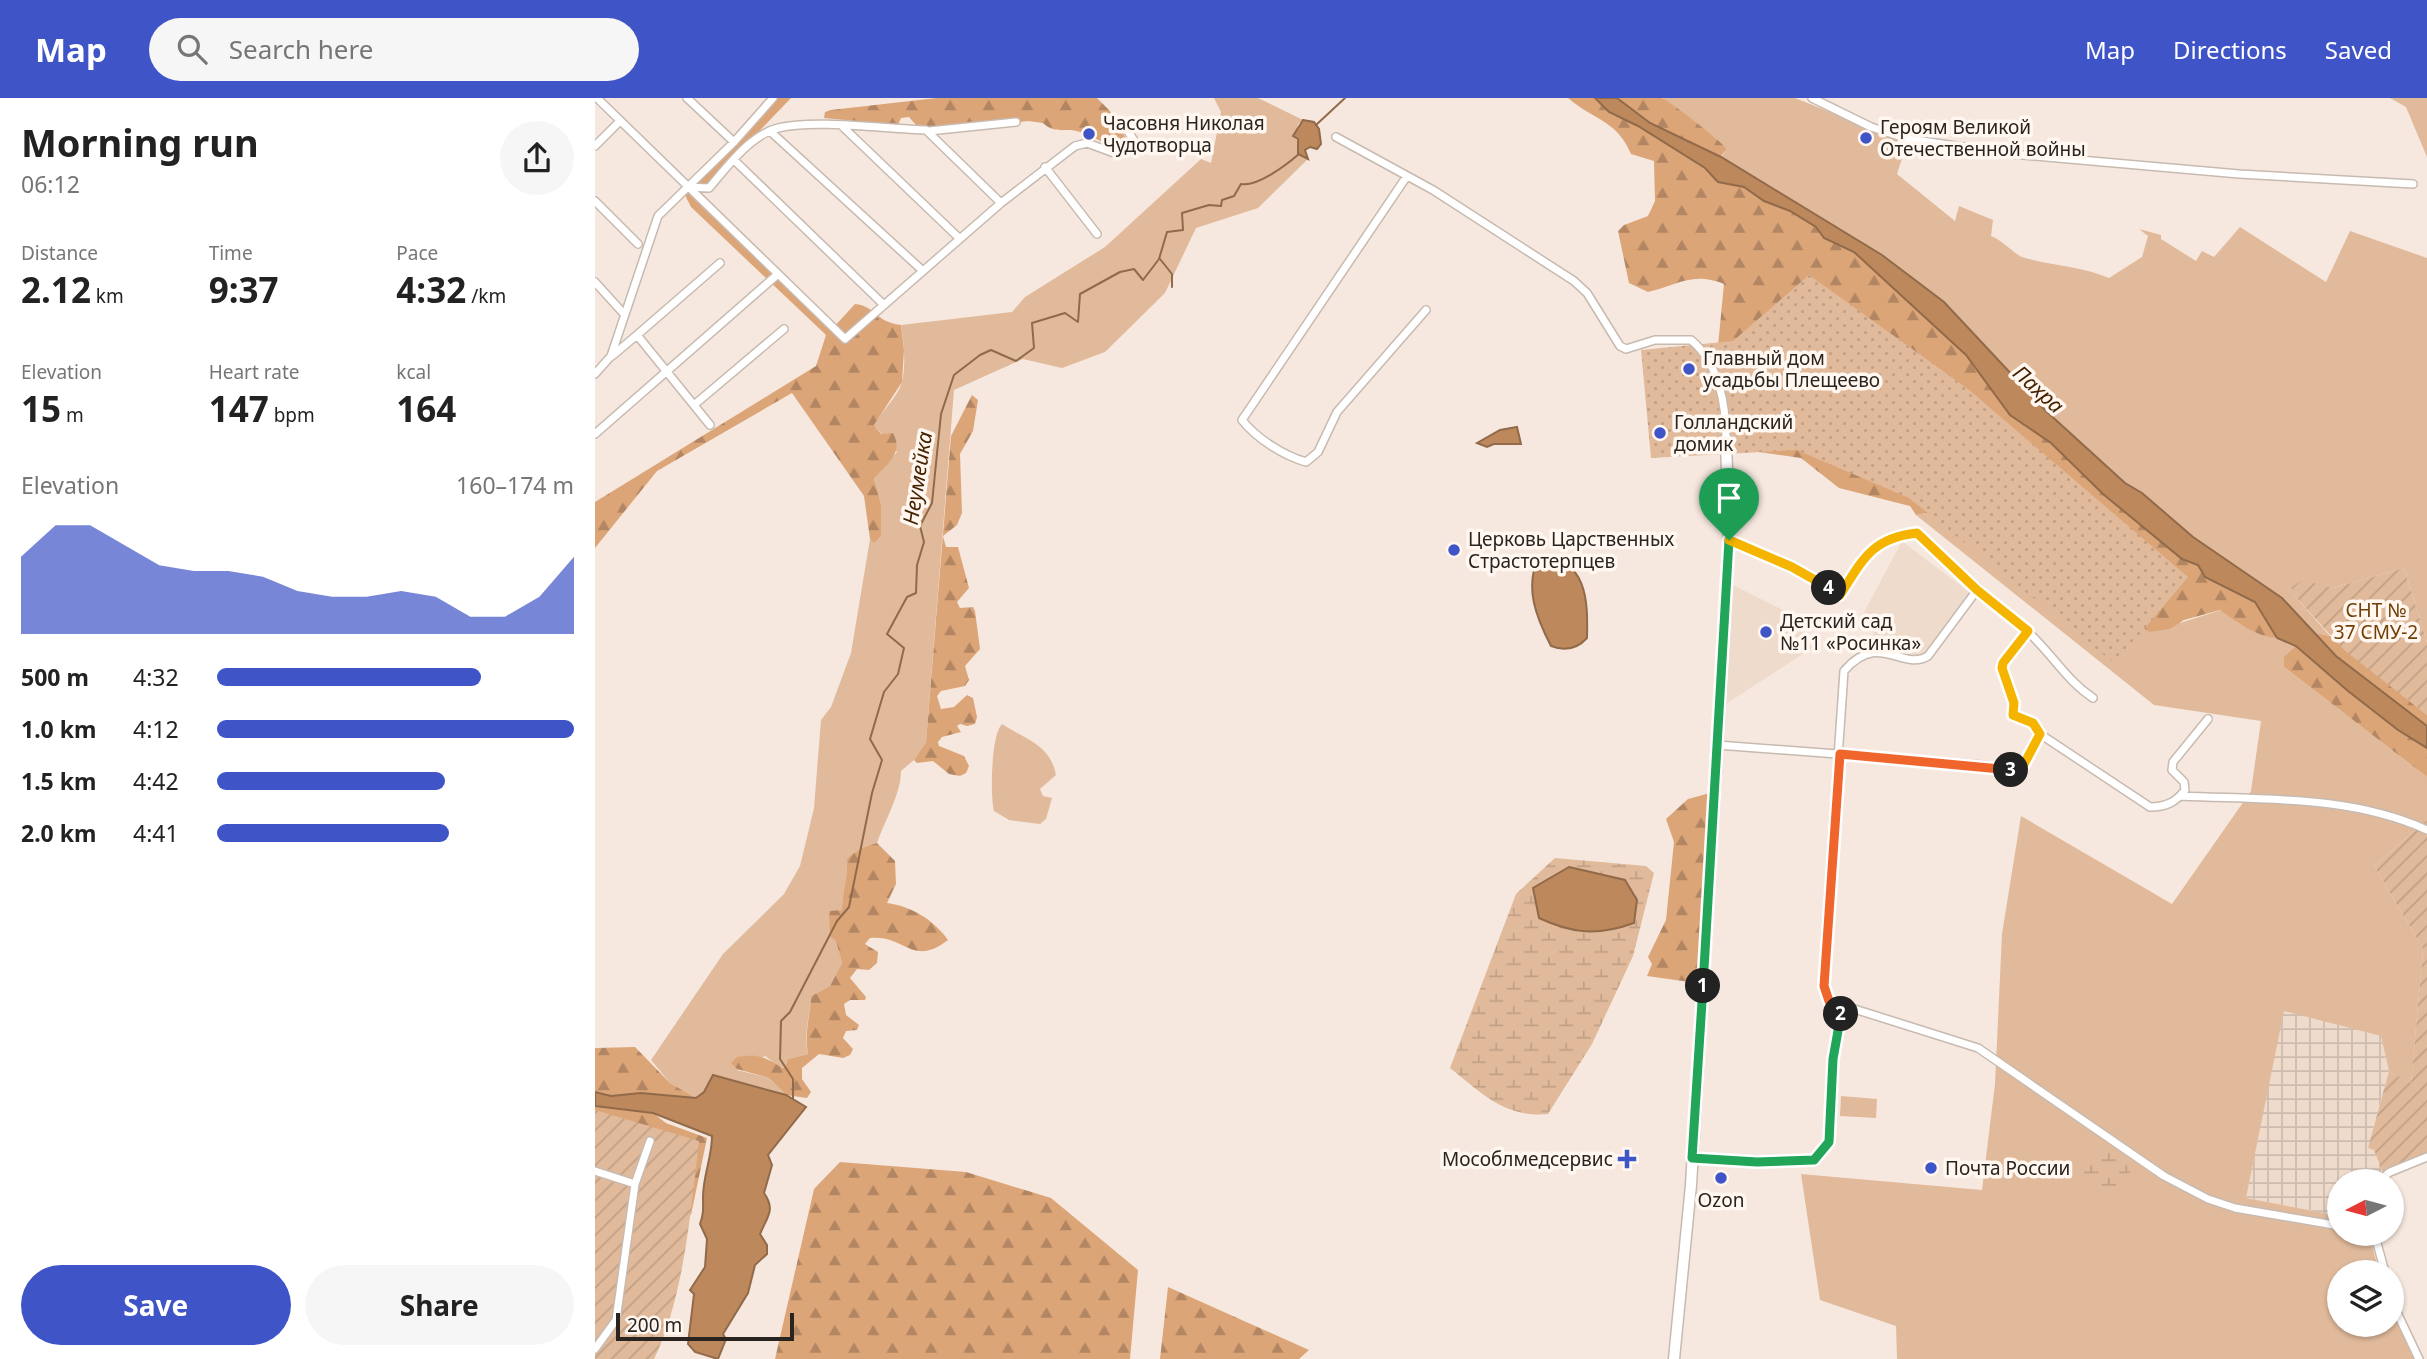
<!DOCTYPE html>
<html lang="en">
<head>
<meta charset="utf-8">
<style>
	body { margin:0; font-family:"Noto Sans",sans-serif; background:#f6f6f6; color:#222; height:100vh; display:flex; flex-direction:column; font-size:26px; white-space:nowrap }
	* { box-sizing:border-box; margin:0 }
	p { font-size:23px; color:#767676 }
	.icon { flex:none; width:38px; height:38px; fill:none; stroke:currentColor; stroke-width:2; stroke-linecap:round; stroke-linejoin:round }
	.map { position:relative; flex:1; overflow:hidden }
	.sheet { display:flex; flex-direction:column; background:#fff; width:595px }
	.sheet>* { flex:none }
	.needle { width:46px; rotate:264deg }
	.buttons { position:absolute; left:1732px; top:1071px; display:grid; gap:14px }
	.buttons a { display:grid; place-items:center; width:77px; height:77px; border-radius:50%; background:#fff; box-shadow:0 2px 5px #0004; font-size:35px }
	.scale { position:absolute; left:21px; bottom:18px; width:178px; box-sizing:border-box; padding-left:7px; border:4px solid #292420; border-top:0; font-size:19px; line-height:24px; white-space:nowrap; color:#292420; -webkit-text-stroke:5px #fff7f0; paint-order:stroke }
	.pin { position:absolute; display:grid; place-items:center; width:60px; height:60px; color:#fff; margin:-72px -30px; border-radius:50% 50% 50% 0; rotate:-45deg; box-shadow:0 0 7px #0007 }
	.pin .icon { rotate:45deg }
	.km { position:absolute; width:35px; height:35px; margin:-18px; border-radius:50%; background:#222; color:#fff; font-size:19px; line-height:35px; text-align:center }
	.round { display:grid; place-items:center; flex:none; width:74px; height:74px; border-radius:37px; background:#f6f6f6 }
	.headline { display:flex; align-items:center; justify-content:space-between; height:119px; padding:0 21px }
	h1 { font-size:38px; font-weight:700; line-height:52px }
	.figures { display:grid; grid-template-columns:repeat(3,1fr); gap:10px; height:119px; padding:7px 21px }
	.figures div { display:grid; align-content:center }
	.figures b { font-size:35px; font-weight:700 }
	.figures small { font-size:19px; font-weight:400 }
	.figures p { font-size:19px }
	.chart { height:196px; padding:14px 21px }
	.chart p { display:flex; justify-content:space-between }
	.chart svg { width:100%; height:126px; margin-top:7px; fill:#3e54c7; opacity:.7 }
	.button { display:flex; gap:14px; margin-top:auto; padding:14px 21px }
	.button a { flex:1; height:80px; border-radius:42px; background:#3e54c7; color:#fff; font-size:28px; font-weight:700; line-height:80px; text-align:center }
	.button a+a { background:#f6f6f6; color:#222 }
	ul { padding:0 21px; list-style:none; font-size:23px }
	li { display:grid; grid-template-columns:112px 84px 1fr; align-items:center; height:52px }
	li i { height:18px; border-radius:9px; background:#3e54c7 }
	header { display:flex; align-items:center; gap:42px; box-sizing:border-box; height:98px; padding:0 35px; background:#3e54c7; color:#fff }
	header strong { font-size:33px }
	nav { display:flex; gap:38px; margin-inline-start:auto; font-size:24px }
	.search { width:490px; height:63px; background:#f6f6f6; display:flex; align-items:center; gap:18px; box-sizing:border-box; padding:0 24px; border-radius:38px; color:#767676; font-size:26px }
	main { display:flex; flex:1; min-height:0 }
	.map>svg:first-child { display:block }
</style>
</head>
<body>
<header>
<strong>Map</strong>
<div class="search"><svg class="icon" aria-label="search" viewBox="0 0 24 24"><circle cx="10" cy="10" r="6"/><path d="M15 15l6 6"/></svg>Search here</div>
<nav><a>Map</a><a>Directions</a><a>Saved</a></nav>
</header>
<main>
<section class="sheet">
<div class="headline"><div><h1>Morning run</h1><p>06:12</p></div><a class="round"><svg class="icon" aria-label="share" viewBox="0 0 24 24"><path d="M12 15V3M7 8l5-5 5 5M5 13v7h14v-7"/></svg></a></div>
<div class="figures">
<div><p>Distance</p><b>2.12<small> km</small></b></div>
<div><p>Time</p><b>9:37</b></div>
<div><p>Pace</p><b>4:32<small> /km</small></b></div>
</div>
<div class="figures">
<div><p>Elevation</p><b>15<small> m</small></b></div>
<div><p>Heart rate</p><b>147<small> bpm</small></b></div>
<div><p>kcal</p><b>164</b></div>
</div>
<div class="chart"><p><span>Elevation</span>160–174 m</p>
<svg viewBox="0 0 160 44" preserveAspectRatio="none"><path d="M0 44V17L10 6L20 6L30 13L40 20L50 22L60 22L70 24L80 29L90 31L100 31L110 29L120 31L130 38L140 38L150 31L160 17V44z"/></svg>
</div>
<ul>
<li><b>500 m</b>4:32<i style="width:74%"></i></li>
<li><b>1.0 km</b>4:12<i style="width:100%"></i></li>
<li><b>1.5 km</b>4:42<i style="width:64%"></i></li>
<li><b>2.0 km</b>4:41<i style="width:65%"></i></li>
</ul>
<div class="button"><a>Save</a><a>Share</a></div>
</section>
<div class="map">
<svg width="1832" height="1261" viewBox="0 0 1832 1261">
	<defs>
		<pattern id="industrial-grid" width="8" height="8" patternUnits="userSpaceOnUse" patternTransform="scale(1.75)"><rect width="8" height="8" fill="#efdbcc"/><path d="M0 4h8M4 0v8" fill="none" stroke="#cdbcaf"/></pattern>
		<pattern id="forest-firs" width="22" height="20" patternUnits="userSpaceOnUse" patternTransform="scale(1.75)"><rect width="22" height="20" fill="#dca578"/><path d="M5 1l3.5 6h-7zM16 11l3.5 6h-7z" fill="#b28662"/></pattern>
		<pattern id="wetland-marsh" width="20" height="14" patternUnits="userSpaceOnUse" patternTransform="scale(1.75)"><rect width="20" height="14" fill="#e1ba9b"/><path d="M1 5h8M5 5V1M11 12h8M15 12V8" fill="none" stroke="#c1a085"/></pattern>
		<pattern id="park-dots" width="8" height="8" patternUnits="userSpaceOnUse" patternTransform="scale(1.75)"><rect width="8" height="8" fill="#e1ba9b"/><path d="M2 2h.1M6 6h.1" fill="none" stroke="#c1a085" stroke-width="1.8" stroke-linecap="round"/></pattern>
		<pattern id="garden-furrows" width="10" height="10" patternUnits="userSpaceOnUse" patternTransform="scale(1.75)"><rect width="10" height="10" fill="#e1ba9b"/><path d="M-1 1l2-2M0 10L10 0M9 11l2-2" fill="none" stroke="#c1a085"/></pattern>
	</defs>
	<rect width="100%" height="100%" fill="#f6e8de"/>
	<path fill="#efdbcc" d="M 1307,443 L 1375,495 L 1329,559 L 1274,552 L 1279,536 L 1266,520 Z
		M 1138,487 L 1198,517 L 1217,550 L 1131,606 Z"/>
	<path fill="url(#industrial-grid)" d="M 1688,912 L 1786,938 L 1794,973 L 1773,1050 L 1779,1051 L 1788,1075 L 1782,1083 L 1745,1083 L 1745,1118 L 1651,1100 Z"/>
	<path fill="#e1ba9b" d="M 619,0 L 663,0 L 708,22 L 703,26 L 700,39 L 713,61 L 663,110 L 601,130 L 570,195 L 510,254 L 467,270 L 428,261 L 359,292 L 331,644 L 319,662 L 306,673 C 306,696 290,722 282,745 L 266,750 L 252,760 C 253,779 247,794 247,812 L 234,814 L 247,865 L 235,888 L 216,898 C 215,919 208,935 213,956 L 193,961 L 190,969 L 186,970 L 170,958 L 142,972 L 174,980 L 191,997 L 118,977 L 109,994 L 101,1000 L 75,985 L 56,962 L 128,856 L 189,796 L 205,768 L 219,710 L 226,622 L 236,609 L 256,555 L 275,441 L 280,444 L 286,406 L 279,381 L 302,354 L 279,327 C 286,315 295,306 302,295 C 313,278 309,246 306,227 L 417,214 L 430,199 L 510,149 L 606,61 L 616,65 L 626,14 Z
		M 1068,0 L 1200,0 L 1312,45 L 1302,76 L 1360,123 L 1364,108 L 1398,122 L 1396,138 C 1409,143 1419,156 1427,159 C 1456,168 1486,168 1514,180 L 1547,159 L 1553,138 L 1544,131 L 1566,137 L 1566,141 L 1601,163 L 1607,153 L 1619,159 L 1645,129 L 1731,184 L 1755,133 L 1832,160 L 1832,544 L 1809,470 L 1738,490 L 1725,488 L 1697,495 L 1735,538 L 1720,535 L 1687,500 L 1598,439 L 1547,395 L 1530,385 L 1451,313 L 1349,204 L 1287,157 L 1126,59 L 1132,51 C 1127,43 1080,10 1068,0 Z
		M 1795,0 L 1832,0 L 1832,59 L 1811,9 Z
		M 1341,413 L 1585,525 L 1626,512 L 1648,528 L 1701,548 L 1689,569 L 1832,679 L 1832,722 L 1779,768 L 1828,851 L 1816,986 L 1794,973 L 1786,938 L 1689,913 L 1651,1100 L 1745,1118 L 1745,1136 L 1779,1136 L 1777,1147 L 1784,1174 L 1745,1174 L 1745,1227 L 1797,1227 L 1797,1208 L 1820,1261 L 1302,1261 L 1301,1228 L 1225,1202 L 1206,1076 L 1387,1092 L 1400,986 L 1407,836 L 1426,718 L 1577,806 L 1656,693 L 1666,623 L 1559,607 L 1321,417 Z
		M 407,626 C 431,642 455,646 461,677 L 445,691 L 448,698 L 457,700 L 451,721 L 445,726 L 414,722 L 399,713 C 395,697 396,637 407,626 Z
		M 1246,998 L 1282,1001 L 1281,1020 L 1245,1018 Z"/>
	<path fill="url(#forest-firs)" d="M 178,0 L 196,0 L 99,101 L 237,231 L 260,206 C 281,208 280,224 306,227 L 309,252 L 307,284 L 279,327 L 286,336 L 298,335 C 309,355 292,366 279,381 L 286,406 L 286,438 L 279,445 L 275,441 L 269,398 L 197,295 L 62,373 L 0,450 L 0,404 L 221,268 L 231,237 L 96,109 L 90,97 Z
		M 342,0 L 502,0 L 515,13 L 533,44 L 521,50 C 509,45 497,38 485,34 C 470,29 461,37 448,25 L 433,23 L 340,34 L 322,28 L 314,19 L 306,20 L 303,27 L 229,20 L 230,14 L 236,12 Z
		M 973,0 L 1000,0 L 1014,14 L 1043,28 L 1110,70 L 1123,84 L 1149,89 L 1169,103 L 1195,113 L 1221,129 L 1229,140 L 1259,154 L 1371,257 L 1415,317 L 1456,345 L 1587,461 L 1603,467 L 1610,479 L 1660,504 L 1682,540 C 1662,539 1641,524 1625,512 L 1589,522 L 1575,531 L 1555,534 L 1341,413 L 1321,417 L 1315,408 L 1244,390 L 1206,360 L 1164,354 L 1123,248 L 1129,186 C 1096,173 1082,188 1053,194 L 1034,185 L 1023,133 L 1029,127 L 1053,118 L 1060,103 L 1059,63 L 1036,56 C 1023,23 997,21 973,0 Z
		M 1022,0 C 1036,0 1054,0 1067,0 C 1072,1 1130,46 1132,51 L 1125,59 L 1055,25 Z
		M 377,297 L 383,302 L 378,333 L 365,356 L 367,415 L 362,427 L 348,438 L 351,449 L 363,449 L 374,490 L 362,504 L 365,510 L 378,509 L 380,513 L 385,551 L 370,568 L 374,582 L 370,588 L 346,593 L 342,598 L 346,611 L 359,609 L 372,597 L 378,600 L 382,619 L 380,626 L 372,628 L 365,626 L 362,628 L 366,634 L 347,639 L 343,644 L 344,648 L 369,658 L 374,668 L 371,675 L 365,678 L 354,676 L 338,663 L 322,665 L 319,662 L 331,644 L 356,338 Z
		M 1720,535 L 1735,538 L 1832,617 L 1832,628 L 1741,558 Z
		M 1701,548 L 1753,593 L 1803,632 L 1832,650 L 1832,679 L 1689,569 L 1689,559 Z
		M 1115,695 L 1102,885 L 1052,878 L 1057,866 L 1053,859 L 1071,822 L 1079,744 L 1071,721 L 1093,701 Z
		M 282,745 L 300,763 L 301,786 L 292,805 C 316,808 339,822 353,842 C 317,870 310,836 275,840 L 270,846 L 283,854 L 282,865 L 274,872 L 262,871 L 255,880 L 271,899 L 270,902 L 255,902 L 249,906 L 251,917 L 264,927 L 262,932 L 251,933 L 248,940 L 258,951 L 255,957 L 248,960 L 224,956 L 207,970 L 207,981 L 216,994 L 212,1000 L 191,997 L 174,980 L 142,971 L 136,965 L 142,959 C 162,956 170,958 187,970 L 190,969 L 193,961 L 213,956 C 209,934 215,920 216,898 L 235,888 L 247,865 L 241,843 L 235,838 L 234,813 L 247,812 C 247,794 253,779 252,760 L 266,750 Z
		M 40,949 L 75,985 L 101,1000 L 46,995 L 16,998 L 0,994 L 0,950 Z
		M 0,1008 L 58,1015 L 71,1025 L 112,1040 L 96,1117 L 91,1117 L 97,1047 L 90,1039 L 0,1023 Z
		M 245,1064 L 371,1074 L 456,1100 L 543,1172 L 535,1261 L 180,1261 L 219,1091 Z
		M 573,1189 L 714,1252 L 704,1261 L 565,1261 Z"/>
	<path fill="url(#wetland-marsh)" d="M 960,760 L 1051,768 L 1059,775 L 1038,858 L 997,946 L 953,1016 C 909,1020 887,995 855,970 L 921,796 Z
		M 1511,1049 L 1540,1068 L 1524,1088 L 1502,1091 L 1482,1081 Z"/>
	<path fill="url(#park-dots)" d="M 1214,177 L 1373,291 L 1593,479 L 1520,566 L 1314,400 L 1202,352 L 1056,360 L 1046,252 L 1138,243 Z"/>
	<path fill="url(#garden-furrows)" d="M 1809,470 L 1832,544 L 1832,617 L 1749,552 L 1697,495 L 1697,489 L 1707,482 L 1738,490 Z
		M 1832,722 L 1832,1056 L 1788,1075 L 1779,1052 L 1773,1050 L 1794,973 L 1816,985 L 1828,851 L 1779,768 Z
		M 0,1012 L 104,1043 C 96,1111 89,1200 59,1261 L 0,1261 Z"/>
	<path fill="#bd885c" stroke="#916a4a" stroke-width="2" d="M 1000,0 L 1022,0 L 1055,25 L 1126,59 L 1287,157 L 1349,204 L 1451,313 L 1530,385 L 1547,395 L 1598,439 L 1687,500 L 1741,558 L 1832,628 L 1832,650 L 1803,632 L 1753,593 L 1701,548 L 1682,540 L 1660,504 L 1610,479 L 1603,467 L 1587,461 L 1508,396 L 1456,345 L 1415,317 L 1371,257 L 1259,154 L 1229,140 L 1221,129 L 1195,113 L 1169,103 L 1149,89 L 1123,84 L 1110,70 L 1043,28 L 1014,14 Z
		M 708,22 L 719,24 L 724,31 L 726,46 L 722,51 L 715,49 L 710,52 L 713,61 L 703,56 L 703,41 L 698,38 Z
		M 922,329 L 926,346 L 899,346 L 892,349 L 882,345 L 905,332 Z
		M 944,458 C 992,461 993,501 992,540 C 982,551 969,553 956,548 C 941,519 929,489 944,458 Z
		M 974,769 L 1030,782 L 1042,802 L 1039,825 C 1003,838 978,836 944,820 L 938,790 Z
		M 118,977 L 191,997 L 211,1009 L 173,1057 L 177,1067 L 169,1095 C 181,1112 172,1119 165,1136 L 172,1147 L 172,1156 L 160,1167 L 153,1195 L 128,1236 L 131,1241 L 123,1261 L 100,1254 L 93,1246 L 99,1196 L 95,1192 L 110,1169 L 112,1141 L 105,1126 C 109,1115 108,1110 108,1099 C 108,1078 117,1059 117,1038 L 58,1015 L 0,1008 L 0,994 L 16,998 L 46,995 L 101,1000 L 109,994 Z"/>
	<g fill="none" stroke-linecap="round" stroke-linejoin="round">
		<path stroke="#916a4a" stroke-width="2" d="M 721,27 L 750,0
			M 565,161 L 577,176 L 577,189
			M 198,1001 L 198,981 L 185,961 L 186,923 L 195,914 L 242,823 L 254,809 L 277,695 L 287,662 L 275,641 L 289,594 L 303,576 L 309,550 L 292,536 L 312,499 L 321,495 L 322,467 L 329,444 L 325,428 L 337,405 L 346,316 L 359,277 L 385,257 L 396,252 L 421,263 L 439,250 L 437,225 L 470,215 L 483,224 L 485,196 L 525,174 L 539,171 L 548,182 L 564,161 L 572,134 L 588,132 L 587,115 L 614,107 L 626,108 L 627,102 L 639,98 L 646,86 C 662,89 690,68 704,56"/>
		<g stroke="#c7bab0" stroke-width="10">
			<path id="street" d="M 2,0 L 250,241 L 406,105 L 480,48 L 492,45 L 522,56 L 539,48 L 540,44 L 526,23
				M 92,0 L 139,44
				M 1217,0 L 1276,29 L 1313,41 L 1416,56 L 1644,76 L 1818,86
				M 248,29 L 364,140
				M 334,33 L 421,24
				M 176,34 L 328,173
				M 741,39 L 838,92 L 979,183 L 992,195 L 1025,248 L 1031,251 L 1060,242 L 1096,242 C 1124,265 1131,307 1131,341
				M 0,48 L 25,23
				M 139,62 L 289,207
				M 450,69 L 502,136
				M 812,78 L 647,322 C 661,340 689,358 711,364 L 723,354 L 742,314 L 831,212
				M 93,89 L 114,90 C 132,69 155,37 183,30 C 220,21 291,31 331,32 L 406,105
				M 0,103 L 43,146
				M 0,184 L 29,216
				M 42,237 L 125,165
				M 17,258 L 42,237 L 115,327
				M 0,276 L 16,258 L 63,118 L 139,44 L 178,0
				M 99,307 L 189,231
				M 0,336 L 183,176
				M 1134,442 L 1197,469 L 1245,497 C 1268,461 1277,440 1322,435 C 1357,472 1398,500 1434,535 C 1457,556 1471,582 1498,600
				M 1382,492 L 1333,558 C 1307,574 1284,532 1249,573 L 1230,847 L 1229,888 L 1234,903 L 1383,950 L 1569,1078 L 1613,1101 L 1640,1110 L 1745,1128
				M 1445,636 L 1555,709 C 1571,709 1581,704 1590,692 L 1589,684 L 1577,672 L 1578,664 L 1613,621
				M 1122,647 L 1387,667 L 1422,673 L 1436,657 L 1445,632 L 1431,621 L 1418,617 L 1419,605 L 1407,570 L 1408,565 L 1433,533
				M 1586,698 C 1669,702 1755,697 1832,732
				M 1097,1060 L 1162,1064 L 1219,1062 L 1234,1044 L 1241,940 L 1246,916 L 1252,910
				M 0,1073 L 40,1086 L 21,1222 L 0,1251
				M 1783,1083 L 1795,1074 L 1832,1059
				M 40,1086 L 55,1043
				M 1773,1136 L 1782,1145 L 1790,1174
				M 1797,1204 L 1824,1261"/>
		</g>
		<g stroke="#c7bab0" stroke-width="13">
			<path id="secondary" d="M 1079,1261 L 1096,1087 L 1127,571 L 1134,442 L 1131,341"/>
		</g>
		<use href="#street" stroke="#fff" stroke-width="7"/>
		<use href="#secondary" stroke="#fff" stroke-width="10"/>
	</g>
	<g fill="none" stroke-linecap="round" stroke-linejoin="round">
		<g stroke="#fff" stroke-width="14">
			<path id="split-1" d="M 1108,888 L 1134,442"/>
		</g>
		<g stroke="#fff" stroke-width="14">
			<path id="split-2" d="M 1108,888 L 1097,1060 L 1162,1064 L 1219,1062 L 1234,1044 L 1238,961 L 1246,916"/>
		</g>
		<g stroke="#fff" stroke-width="14">
			<path id="split-3" d="M 1246,916 L 1252,909 L 1234,903 L 1229,888 L 1245,656 L 1416,672"/>
		</g>
		<g stroke="#fff" stroke-width="14">
			<path id="split-4" d="M 1234,490 L 1245,497 C 1268,461 1277,440 1322,435 L 1382,492 L 1433,533 L 1408,565 L 1407,570 L 1419,605 L 1418,617 L 1438,625 L 1445,636 L 1426,672 L 1416,672"/>
		</g>
		<g stroke="#fff" stroke-width="14">
			<path id="split-5" d="M 1134,442 L 1197,469 L 1234,490"/>
		</g>
		<use href="#split-1" stroke="#22a559" stroke-width="9"/>
		<use href="#split-2" stroke="#22a559" stroke-width="9"/>
		<use href="#split-3" stroke="#f0652b" stroke-width="9"/>
		<use href="#split-4" stroke="#f5b400" stroke-width="9"/>
		<use href="#split-5" stroke="#f5b400" stroke-width="9"/>
	</g>
	<g fill="#3e54c7" stroke="#fff7f0" stroke-width="2.5">
		<circle cx="494" cy="36" r="7"/>
		<circle cx="1271" cy="40" r="7"/>
		<circle cx="1094" cy="271" r="7"/>
		<circle cx="1065" cy="335" r="7"/>
		<circle cx="859" cy="452" r="7"/>
		<circle cx="1171" cy="534" r="7"/>
		<path d="M1028.5 1050.5h7v7h7v7h-7v7h-7v-7h-7v-7h7z"/>
		<circle cx="1336" cy="1070" r="7"/>
		<circle cx="1126" cy="1080" r="7"/>
	</g>
	<g text-anchor="middle" dominant-baseline="central" stroke-width="7" stroke-linejoin="round" paint-order="stroke">
		<g font-size="19" fill="#292420" stroke="#fff7f0" text-anchor="start">
			<text x="508" y="25">Часовня Николая<tspan x="508" dy="22">Чудотворца</tspan></text>
			<text x="1285" y="29">Героям Великой<tspan x="1285" dy="22">Отечественной войны</tspan></text>
			<text x="1108" y="260">Главный дом<tspan x="1108" dy="22">усадьбы Плещеево</tspan></text>
			<text x="1079" y="324">Голландский<tspan x="1079" dy="22">домик</tspan></text>
			<text x="873" y="441">Церковь Царственных<tspan x="873" dy="22">Страстотерпцев</tspan></text>
			<text x="1185" y="523">Детский сад<tspan x="1185" dy="22">№11 «Росинка»</tspan></text>
			<text x="1018" y="1061" text-anchor="end">Мособлмедсервис</text>
			<text x="1350" y="1070">Почта России</text>
			<text x="1126" y="1102" text-anchor="middle">Ozon</text>
		</g>
		<g font-size="19" fill="#713e05" stroke="#fff7f0">
			<text x="1781" y="512">СНТ №<tspan x="1781" dy="22">37 СМУ-2</tspan></text>
		</g>
		<g font-size="21" font-style="italic" fill="#452200" stroke="#fff7f0">
			<text transform="translate(1444 291) rotate(42)">Пахра</text>
			<text transform="translate(322 380) rotate(-81)">Неумейка</text>
		</g>
	</g>
</svg>
<div class="buttons">
<a><svg class="needle" viewBox="-14 -14 28 28"><path d="M0-13l5 13h-10z" fill="#e53935"/><path d="M0 13l5-13h-10z" fill="#767676"/></svg></a>
<a><svg class="icon" aria-label="layers" viewBox="0 0 24 24"><path d="M12 4l9 5-9 5-9-5zM3 14l9 5 9-5"/></svg></a>
</div>
<div class="scale">200 m</div>
<div class="pin" style="left:1134px;top:442px;background:#1e9e55"><svg class="icon" aria-label="arrive" viewBox="0 0 24 24"><path d="M6 21V4h12l-3 4 3 4H6"/></svg></div>
<b class="km" style="left:1108px;top:888px">1</b>
<b class="km" style="left:1246px;top:916px">2</b>
<b class="km" style="left:1416px;top:672px">3</b>
<b class="km" style="left:1234px;top:490px">4</b>
</div>
</main>
</body>
</html>
